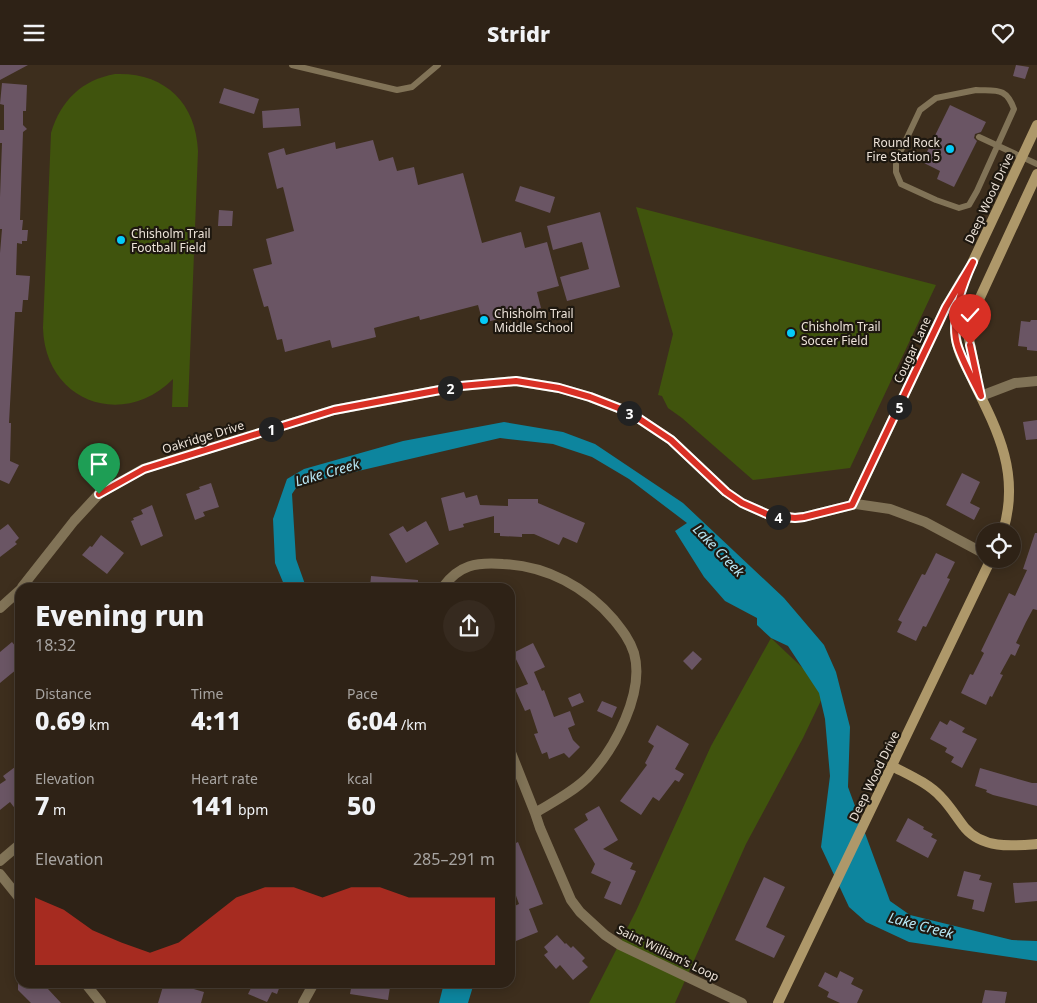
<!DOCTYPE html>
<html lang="en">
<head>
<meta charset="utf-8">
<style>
	body { margin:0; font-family:"Noto Sans",sans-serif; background:#362a1f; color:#f1f3f6; height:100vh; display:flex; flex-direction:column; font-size:19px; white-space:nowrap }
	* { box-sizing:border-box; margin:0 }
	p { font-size:16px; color:#a7a4a1 }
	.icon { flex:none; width:28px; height:28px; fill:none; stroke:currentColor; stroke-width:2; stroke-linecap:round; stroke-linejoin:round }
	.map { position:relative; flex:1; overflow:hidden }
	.side { position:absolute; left:15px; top:518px; width:500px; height:405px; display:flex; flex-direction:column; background:#2e2216; border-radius:15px; box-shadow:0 2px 12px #0003,0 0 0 1px #493f35 }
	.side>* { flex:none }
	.buttons { position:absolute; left:976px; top:458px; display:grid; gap:10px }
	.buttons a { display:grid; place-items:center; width:45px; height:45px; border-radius:50%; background:#2e2216; box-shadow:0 2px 12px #0003,0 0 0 1px #493f35; font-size:25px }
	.pin { position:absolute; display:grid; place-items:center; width:42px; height:42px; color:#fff; margin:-51px -21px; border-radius:50% 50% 50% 0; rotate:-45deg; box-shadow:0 0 5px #0007 }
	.pin .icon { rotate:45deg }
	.km { position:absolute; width:25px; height:25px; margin:-12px; border-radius:50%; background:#222; color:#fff; font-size:14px; line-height:25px; text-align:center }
	.round { display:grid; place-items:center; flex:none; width:52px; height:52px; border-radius:26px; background:#362a1f }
	.head { display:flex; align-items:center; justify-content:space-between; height:85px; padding:0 20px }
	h1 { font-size:28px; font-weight:800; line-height:38px }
	.stats { display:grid; grid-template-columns:repeat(3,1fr); gap:8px; height:85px; padding:5px 20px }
	.stats div { display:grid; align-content:center }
	.stats b { font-size:25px; font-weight:800 }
	.stats small { font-size:14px; font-weight:400 }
	.stats p { font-size:14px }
	.chart { height:140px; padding:10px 20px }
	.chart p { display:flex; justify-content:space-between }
	.chart svg { width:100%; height:90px; margin-top:5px; fill:#d93025; opacity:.7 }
	header { display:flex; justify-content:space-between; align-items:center; height:65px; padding:0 20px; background:#2e2216; font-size:22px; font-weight:800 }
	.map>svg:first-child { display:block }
</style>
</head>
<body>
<header><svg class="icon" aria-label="menu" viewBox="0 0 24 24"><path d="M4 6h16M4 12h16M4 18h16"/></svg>Stridr<svg class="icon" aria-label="heart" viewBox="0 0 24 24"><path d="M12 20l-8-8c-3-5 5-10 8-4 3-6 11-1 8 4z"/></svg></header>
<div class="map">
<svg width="1037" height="938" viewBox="0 0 1037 938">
	<rect width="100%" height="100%" fill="#3d2e1d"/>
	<path fill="#40540d" d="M 115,9 C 164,7 196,37 198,86 L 188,342 L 172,342 L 173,314 C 122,365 45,336 43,263 L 51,68 C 61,35 82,15 115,9 Z
		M 636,142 L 936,220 L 850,403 L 753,415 L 682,353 L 668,343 L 662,331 L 658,330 L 673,269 Z
		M 771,573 L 826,625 L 803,673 L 746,779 L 675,938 L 589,938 L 636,846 L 711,681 Z"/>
	<path fill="#0d859e" d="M 504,357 L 563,367 L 595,379 L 683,438 L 784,533 L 824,580 L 836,607 L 850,662 L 848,722 L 890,836 L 910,850 L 1012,875 L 1037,876 L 1037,896 L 909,877 L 866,857 L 849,842 L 821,782 L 830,711 L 825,654 L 819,628 L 788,581 L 771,573 L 757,560 L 757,553 L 725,536 L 704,512 L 675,466 L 687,458 L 629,414 L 592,392 L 553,379 L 500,373 L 298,420 L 292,429 L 296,494 L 306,522 L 285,522 L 275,498 L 273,454 L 287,414 L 304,404 L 403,376 Z
		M 444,918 L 474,918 L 468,938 L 439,938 Z"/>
	<path fill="#6a5564" d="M 0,0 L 28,0 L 0,15 Z
		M 1016,0 L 1029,2 L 1025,14 L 1013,11 Z
		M 2,18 L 27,20 L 26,46 L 23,46 L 23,60 L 27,64 L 23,67 L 20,155 L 23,155 L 22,165 L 28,165 L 27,176 L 22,176 L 22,179 L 17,178 L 16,210 L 30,211 L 28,235 L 23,235 L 22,247 L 15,247 L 9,358 L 11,358 L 10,396 L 19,400 L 9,419 L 0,415 L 0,188 L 2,164 L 0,164 L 0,132 L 2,78 L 0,78 L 0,65 L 4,65 L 4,40 L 0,39 Z
		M 224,23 L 259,34 L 254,49 L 219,38 Z
		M 950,40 L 986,57 L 981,67 L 975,69 L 974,73 L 977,76 L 954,122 L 937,114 L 940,106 L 922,97 Z
		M 299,43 L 301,61 L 263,63 L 262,46 Z
		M 373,75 L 379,96 L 393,92 L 397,106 L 414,102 L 418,120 L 463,108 L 482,178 L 521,167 L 525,183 L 547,177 L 559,221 L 537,227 L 541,243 L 483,258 L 478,240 L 420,255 L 419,251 L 374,263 L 376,272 L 332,283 L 330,275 L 285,287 L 282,274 L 277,275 L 268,241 L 264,242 L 253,204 L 272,199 L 266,174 L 294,166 L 283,122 L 277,124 L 268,88 L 284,83 L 286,90 L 335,77 L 336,84 Z
		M 520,121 L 555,132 L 550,148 L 515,136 Z
		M 219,145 L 233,146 L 232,161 L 218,161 Z
		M 600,147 L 620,222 L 567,236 L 560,212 L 589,204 L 582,177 L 553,185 L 547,161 Z
		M 1031,255 L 1037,255 L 1037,286 L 1027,285 L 1027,282 L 1018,281 L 1021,256 L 1030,257 Z
		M 1037,355 L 1037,374 L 1026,375 L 1023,357 Z
		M 962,408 L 980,417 L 970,438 L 980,443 L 974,455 L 946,440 Z
		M 211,418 L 219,442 L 203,447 L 205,451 L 195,455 L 186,429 L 200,424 L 199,422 Z
		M 464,427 L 466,433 L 477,430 L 480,440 L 508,441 L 508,434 L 538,434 L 538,438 L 585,458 L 577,478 L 563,472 L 559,480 L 534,469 L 522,469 L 522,472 L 500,471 L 500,468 L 494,468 L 494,451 L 463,459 L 464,462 L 449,466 L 441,433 Z
		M 152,440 L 163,471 L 141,481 L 131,456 L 134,455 L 133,453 L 143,449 L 141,445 Z
		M 426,456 L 439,479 L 406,498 L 389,469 L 403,461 L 407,467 Z
		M 8,459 L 19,473 L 15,477 L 17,479 L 0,492 L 0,465 Z
		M 1035,468 L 1037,468 L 1037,545 L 1033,544 L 1026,557 L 1016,578 L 1020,580 L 1015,591 L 1011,589 L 1000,609 L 1003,610 L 992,632 L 990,631 L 986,640 L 961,628 L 970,609 L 973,610 L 984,588 L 981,586 L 1009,528 L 1015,531 L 1027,505 L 1023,504 Z
		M 101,470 L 124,488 L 107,509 L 82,490 L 90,481 L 92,482 Z
		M 936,488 L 955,497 L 947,513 L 950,514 L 926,562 L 923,561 L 916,576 L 897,567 L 902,557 L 898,555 L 922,509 L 925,510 Z
		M 371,511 L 418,515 L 418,522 L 370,522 Z
		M 12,577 L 20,587 L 20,594 L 14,599 L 17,604 L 0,618 L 0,587 Z
		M 533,578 L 545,602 L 534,607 L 542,626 L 544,625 L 554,652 L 570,646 L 575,660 L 568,663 L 573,675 L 580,682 L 569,693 L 564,688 L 549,694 L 547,687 L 542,689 L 534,669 L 538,668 L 530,644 L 525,646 L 515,624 L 528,619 L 513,588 Z
		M 693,586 L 702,594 L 692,605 L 683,596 Z
		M 580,628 L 584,637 L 572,642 L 568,633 Z
		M 602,636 L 617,642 L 612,653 L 597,646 Z
		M 950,655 L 965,663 L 962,667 L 977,674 L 962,703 L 951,697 L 954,692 L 945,687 L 947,683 L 930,674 L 940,656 L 947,660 Z
		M 657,660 L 689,679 L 675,704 L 684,709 L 679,717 L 675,715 L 659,736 L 653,732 L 641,750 L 620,736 L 647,700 L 645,698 L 654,681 L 648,677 Z
		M 15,702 L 20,709 L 20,750 L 10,737 L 0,745 L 0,719 L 6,715 L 3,711 Z
		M 980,703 L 1032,718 L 1037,718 L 1037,741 L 993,730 L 986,727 L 987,725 L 975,721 Z
		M 599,741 L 618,775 L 603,784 L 633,798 L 630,804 L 636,806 L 621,840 L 604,833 L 611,817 L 591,808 L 595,799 L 574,764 L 588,755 L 585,749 Z
		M 908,753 L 924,762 L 923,764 L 933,769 L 931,772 L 937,775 L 928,793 L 896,776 Z
		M 518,777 L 543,839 L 529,844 L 538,867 L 516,876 L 510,862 L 510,843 L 519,839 L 510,814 L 510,781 Z
		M 964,806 L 981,810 L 979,815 L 992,818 L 984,847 L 972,844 L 974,835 L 957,831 Z
		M 764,812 L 785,822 L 766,862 L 785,871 L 774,893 L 735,875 Z
		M 1037,817 L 1037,836 L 1015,838 L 1013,818 Z
		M 557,870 L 565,879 L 566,878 L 571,883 L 573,881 L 585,893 L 582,896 L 588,902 L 573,915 L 560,900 L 556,904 L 544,890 L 548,887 L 544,882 Z
		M 840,906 L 854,913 L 851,919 L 863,925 L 857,938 L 840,938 L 827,932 L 829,927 L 818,921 L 825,907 L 837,913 Z
		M 18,918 L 56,918 L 48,924 L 61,938 L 31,938 L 18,925 Z
		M 164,918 L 173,918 L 204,927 L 201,938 L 158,938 Z
		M 250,918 L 281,918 L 277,929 L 272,927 L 267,937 L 248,929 L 253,919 Z
		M 352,918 L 376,918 L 376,920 L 390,922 L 388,935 L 350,929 Z
		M 985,925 L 1007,927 L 1005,938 L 982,938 Z"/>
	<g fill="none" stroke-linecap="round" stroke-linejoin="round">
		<path stroke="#817357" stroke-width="6" d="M 292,0 L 397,25 L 412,22 L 438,0
			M 976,25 C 997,26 1006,22 1014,44 L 977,126 L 969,140 L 959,143 L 936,135 L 901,119 L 896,107 L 896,96 L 920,45 L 936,33 Z
			M 979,72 L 1037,99"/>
		<path stroke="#817357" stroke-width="10" d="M 981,331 L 1015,318 L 1037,316
			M 852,440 L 946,242 L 963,213
			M 22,522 L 74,456 L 99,429 L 143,404 L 334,345 L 461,321 L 516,316 L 559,323 L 590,332 L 621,344 L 638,353 L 671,375 L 726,427 L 742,438 L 769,450 L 795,453 L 804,452 L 856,439 L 890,444 L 925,457 L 985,489
			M 443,522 C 459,500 476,497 503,499 C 547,501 586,522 614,555 C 622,565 630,575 634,588 C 645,627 615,684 588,712 C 573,727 553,737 535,748 L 510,685
			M 0,543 L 20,525
			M 535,748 L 540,763 L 571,835 L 580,847 L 605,870 L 620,880 L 742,938
			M 0,796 L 20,779
			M 0,809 L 20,834
			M 85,918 L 101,938
			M 303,938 L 314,918"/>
		<path stroke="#ae986a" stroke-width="10" d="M 977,313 L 968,269 L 971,252 L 1037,109
			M 1003,466 C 1020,410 999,368 974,318 C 968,304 957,288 956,272 C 954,251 959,229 967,209 L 1037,60
			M 892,701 C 909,710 928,718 941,732 C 950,741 957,753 965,763 C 983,784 1012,781 1037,779
			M 778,938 L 991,494"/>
	</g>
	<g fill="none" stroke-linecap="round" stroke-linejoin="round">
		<g stroke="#fff" stroke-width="10">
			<path id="route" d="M 99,429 L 144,404 L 334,345 L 461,321 L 516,316 L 559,323 L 590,332 L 621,344 L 638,353 L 671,375 L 726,427 L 742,438 L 769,450 L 795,453 L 804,452 L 852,440 L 946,242 L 973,197 C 962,221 949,256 958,282 C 964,299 973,315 981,331 L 970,280"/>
		</g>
		<use href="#route" stroke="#d93025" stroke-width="6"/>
	</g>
	<g fill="#04cbf9" stroke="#1e1810" stroke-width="2">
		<circle cx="950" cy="84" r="5"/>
		<circle cx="121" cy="175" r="5"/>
		<circle cx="484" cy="255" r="5"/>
		<circle cx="791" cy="268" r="5"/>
	</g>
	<g text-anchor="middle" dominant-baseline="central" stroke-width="4.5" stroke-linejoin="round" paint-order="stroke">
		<g font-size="12" fill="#ede3d9" stroke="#1e1810" text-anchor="start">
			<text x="940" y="77" text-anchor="end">Round Rock<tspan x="940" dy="14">Fire Station 5</tspan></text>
			<text x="131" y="168">Chisholm Trail<tspan x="131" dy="14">Football Field</tspan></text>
			<text x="494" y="248">Chisholm Trail<tspan x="494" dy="14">Middle School</tspan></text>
			<text x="801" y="261">Chisholm Trail<tspan x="801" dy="14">Soccer Field</tspan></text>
		</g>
		<g font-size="12" fill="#ede3d9" stroke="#1e1810">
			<text transform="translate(989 133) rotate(-65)">Deep Wood Drive</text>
			<text transform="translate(912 285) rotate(-65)">Cougar Lane</text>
			<text transform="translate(203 372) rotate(-17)">Oakridge Drive</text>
			<text transform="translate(874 711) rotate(-64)">Deep Wood Drive</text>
			<text transform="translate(668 888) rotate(26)">Saint William's Loop</text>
		</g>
		<g font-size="14" font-style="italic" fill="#b7e6f4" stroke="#1e1810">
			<text transform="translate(327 407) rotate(-16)">Lake Creek</text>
			<text transform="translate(719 485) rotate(46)">Lake Creek</text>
			<text transform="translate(921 860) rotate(15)">Lake Creek</text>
		</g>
	</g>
</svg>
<div class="buttons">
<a><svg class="icon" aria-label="locate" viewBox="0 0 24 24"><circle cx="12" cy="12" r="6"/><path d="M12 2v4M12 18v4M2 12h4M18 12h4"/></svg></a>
</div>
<div class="pin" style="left:99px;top:429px;background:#1e9e55"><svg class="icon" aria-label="arrive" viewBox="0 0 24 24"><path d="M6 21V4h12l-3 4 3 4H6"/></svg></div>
<div class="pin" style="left:970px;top:280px;background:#d93025"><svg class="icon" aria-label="check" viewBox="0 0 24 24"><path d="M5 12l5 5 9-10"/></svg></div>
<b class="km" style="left:271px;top:364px">1</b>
<b class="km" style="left:450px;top:323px">2</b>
<b class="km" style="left:629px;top:348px">3</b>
<b class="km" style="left:778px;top:452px">4</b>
<b class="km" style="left:899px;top:342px">5</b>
<section class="side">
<div class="head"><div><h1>Evening run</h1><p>18:32</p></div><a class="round"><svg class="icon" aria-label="share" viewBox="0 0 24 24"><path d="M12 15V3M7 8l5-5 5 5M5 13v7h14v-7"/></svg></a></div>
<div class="stats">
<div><p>Distance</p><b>0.69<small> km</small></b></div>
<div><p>Time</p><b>4:11</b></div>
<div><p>Pace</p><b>6:04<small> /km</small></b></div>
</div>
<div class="stats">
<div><p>Elevation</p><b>7<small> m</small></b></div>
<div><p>Heart rate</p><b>141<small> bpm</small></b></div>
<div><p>kcal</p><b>50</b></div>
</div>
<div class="chart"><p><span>Elevation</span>285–291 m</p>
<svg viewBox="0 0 160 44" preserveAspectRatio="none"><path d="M0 44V11L10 17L20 27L30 33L40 38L50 33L60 22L70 11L80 6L90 6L100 11L110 6L120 6L130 11L140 11L150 11L160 11V44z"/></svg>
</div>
</section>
</div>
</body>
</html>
